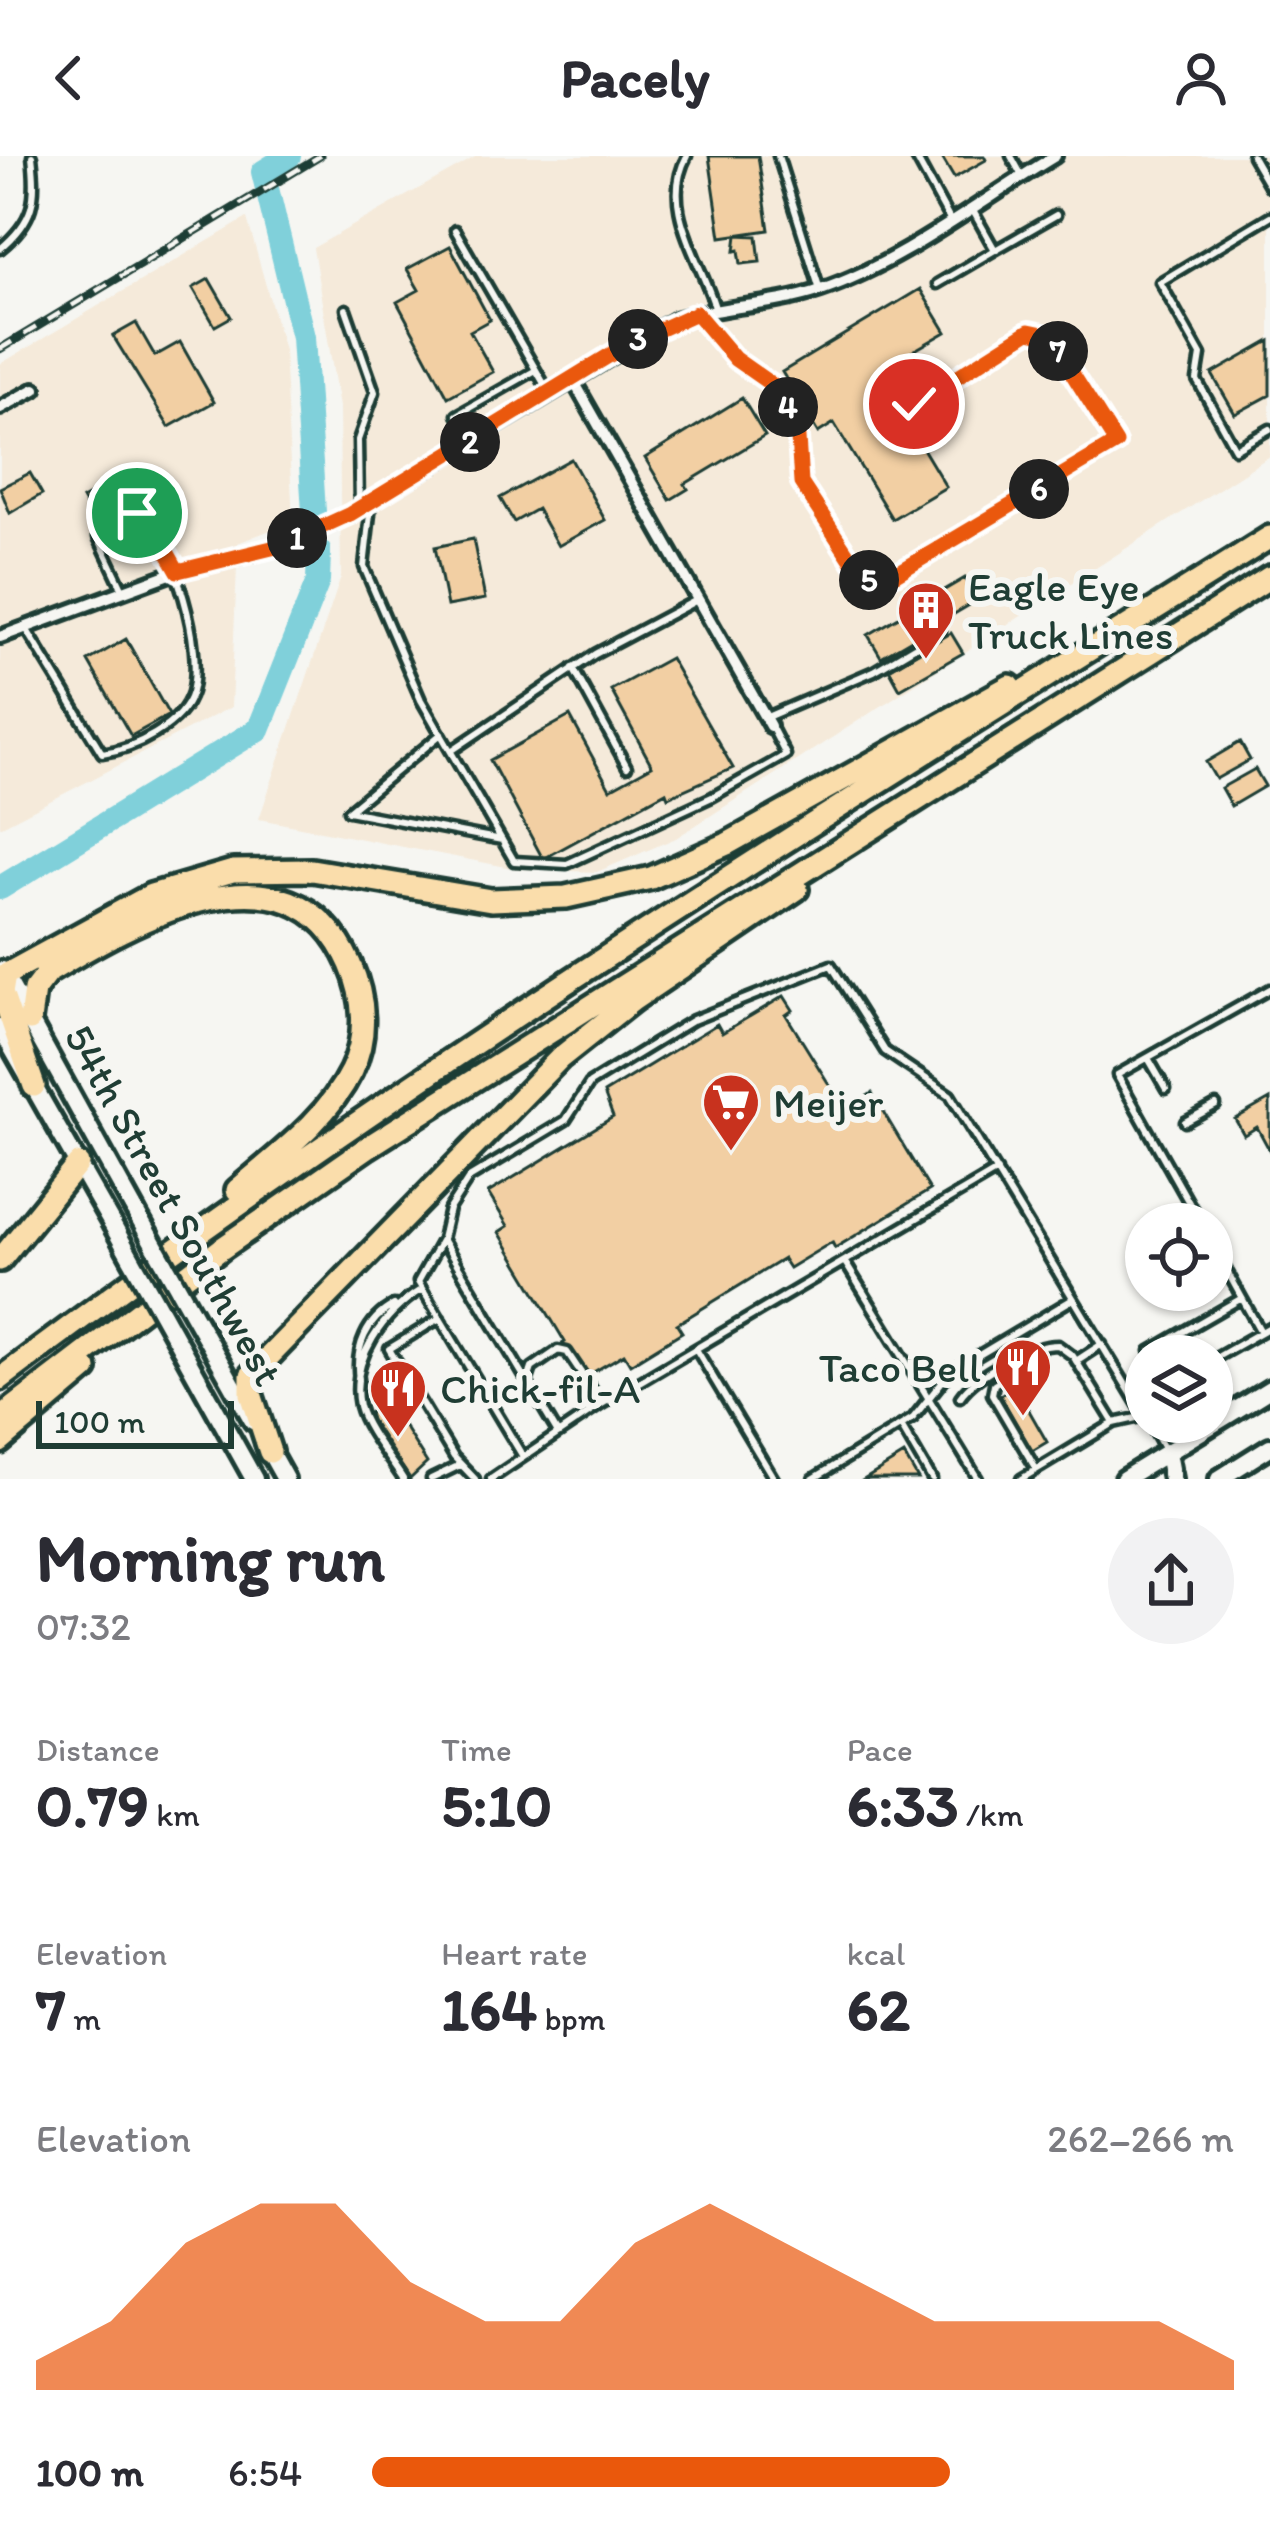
<!DOCTYPE html>
<html lang="en">
<head>
<meta charset="utf-8">
<style>
	body { margin:0; font-family:Itim,sans-serif; background:#f2f2f3; color:#2b2b33; height:100vh; display:flex; flex-direction:column; font-size:45px; white-space:nowrap }
	* { box-sizing:border-box; margin:0 }
	p { font-size:39px; color:#7c7c81 }
	.icon { flex:none; width:66px; height:66px; fill:none; stroke:currentColor; stroke-width:2; stroke-linecap:round; stroke-linejoin:round }
	.map { position:relative; height:1323px; overflow:hidden }
	.side { display:flex; flex-direction:column; background:#fff; flex:1 }
	.side>* { flex:none }
	.controls { position:absolute; left:1125px; top:1047px; display:grid; gap:24px }
	.controls a { display:grid; place-items:center; width:108px; height:108px; border-radius:50%; background:#fff; box-shadow:0 3px 9px #0004; font-size:60px }
	.scale { position:absolute; left:36px; bottom:30px; width:198px; box-sizing:border-box; padding-left:12px; border:6px solid #1f3d34; border-top:0; font-size:33px; line-height:42px; white-space:nowrap; color:#1f3d34; -webkit-text-stroke:9px #f6f6f2; paint-order:stroke }
	.pin { position:absolute; display:grid; place-items:center; width:102px; height:102px; color:#fff; margin:-51px; border:6px solid #fff; border-radius:50%; box-shadow:0 3px 12px #0007 }
	.km { position:absolute; width:60px; height:60px; margin:-30px; border-radius:50%; background:#222; color:#fff; font-size:33px; line-height:60px; text-align:center }
	.round { display:grid; place-items:center; flex:none; width:126px; height:126px; border-radius:63px; background:#f2f2f3 }
	.overview { display:flex; align-items:center; justify-content:space-between; height:204px; padding:0 36px }
	h1 { font-size:66px; font-weight:700; line-height:90px }
	.metrics { display:grid; grid-template-columns:repeat(3,1fr); gap:18px; height:204px; padding:12px 36px }
	.metrics div { display:grid; align-content:center }
	.metrics b { font-size:60px; font-weight:700 }
	.metrics small { font-size:33px; font-weight:400 }
	.metrics p { font-size:33px }
	.chart { height:336px; padding:24px 36px }
	.chart p { display:flex; justify-content:space-between }
	.chart svg { width:100%; height:216px; margin-top:12px; fill:#ea580c; opacity:.7 }
	ul { padding:0 36px; list-style:none; font-size:39px }
	li { display:grid; grid-template-columns:192px 144px 1fr; align-items:center; height:90px }
	li i { height:30px; border-radius:15px; background:#ea580c }
	header { display:flex; justify-content:space-between; align-items:center; height:156px; padding:0 36px; background:#fff; font-size:54px; font-weight:700 }
	.map>svg:first-child { display:block }
</style>
</head>
<body>
<header><svg class="icon" aria-label="back" viewBox="0 0 24 24"><path d="M15 5l-7 7 7 7"/></svg>Pacely<svg class="icon" aria-label="person" viewBox="0 0 24 24"><circle cx="12" cy="8" r="4"/><path d="M4 21q1-7 8-7t8 7"/></svg></header>
<div class="map">
<svg width="1270" height="1323" viewBox="0 0 1270 1323">
	<rect width="100%" height="100%" fill="#f6f6f2"/>
	<filter id="ink" filterUnits="userSpaceOnUse"><feTurbulence type="fractalNoise" baseFrequency=".00833" numOctaves="2"/><feDisplacementMap in="SourceGraphic" scale="24" xChannelSelector="R" yChannelSelector="G"/><feConvolveMatrix kernelMatrix="1 2 1 2 8 2 1 2 1" color-interpolation-filters="sRGB"/></filter>
	<g filter="url(#ink)">
		<path fill="#f5eada" d="M 477,0 L 1270,0 L 1270,300 L 676,682 L 597,716 L 517,713 L 259,663 L 341,421 L 339,251 L 313,92 Z
			M 247,62 L 284,194 L 293,365 L 238,387 L 231,551 L 0,671 L 0,208 Z"/>
		<g fill="none" stroke-linecap="round" stroke-linejoin="round">
			<path stroke="#80d0da" stroke-width="24" d="M 289,0 L 263,16 L 303,181 L 314,356
				M 0,732 L 259,573 L 318,425 L 319,395"/>
		</g>
		<path fill="#f2cfa3" stroke="#1f3d34" stroke-width="3" d="M 709,0 L 758,0 L 769,74 L 721,81 Z
			M 941,0 L 984,0 L 986,4 L 954,22 Z
			M 737,79 L 757,80 L 760,106 L 741,108 L 739,94 L 735,95 Z
			M 450,90 L 490,164 L 470,175 L 493,216 L 448,241 L 397,146 L 419,134 L 407,113 Z
			M 209,123 L 231,161 L 215,170 L 193,132 Z
			M 920,133 L 946,176 L 877,216 L 946,331 L 892,363 L 834,267 L 818,277 L 782,216 Z
			M 136,167 L 155,200 L 180,186 L 214,246 L 169,271 L 113,180 Z
			M 1270,185 L 1270,239 L 1235,258 L 1212,218 Z
			M 742,242 L 765,280 L 685,328 L 688,333 L 670,344 L 645,302 Z
			M 571,303 L 605,364 L 558,390 L 537,353 L 514,366 L 500,342 Z
			M 131,315 L 140,331 L 91,359 L 82,343 Z
			M 30,317 L 42,338 L 10,357 L 0,332 Z
			M 473,383 L 485,443 L 447,450 L 435,391 Z
			M 965,422 L 978,444 L 881,501 L 868,479 Z
			M 951,477 L 963,497 L 900,533 L 889,513 Z
			M 126,483 L 169,559 L 131,580 L 88,505 Z
			M 670,502 L 733,612 L 668,641 L 666,636 L 543,703 L 490,604 L 570,560 L 610,633 L 652,610 L 611,534 Z
			M 1240,586 L 1250,604 L 1216,623 L 1206,606 Z
			M 1255,613 L 1265,630 L 1231,650 L 1221,632 Z
			M 784,840 L 793,854 L 786,859 L 845,954 L 872,937 L 930,1034 L 835,1092 L 832,1086 L 789,1112 L 783,1103 L 677,1168 L 682,1176 L 630,1208 L 624,1198 L 580,1224 L 559,1190 L 565,1186 L 499,1076 L 508,1070 L 488,1037 L 613,961 L 604,937 L 717,868 L 722,877 Z
			M 1270,943 L 1270,995 L 1257,971 L 1244,979 L 1235,963 Z
			M 1015,1230 L 1047,1286 L 1032,1295 L 1000,1239 Z
			M 388,1245 L 427,1307 L 410,1323 L 371,1264 L 369,1257 Z
			M 904,1299 L 918,1323 L 865,1323 Z"/>
		<g fill="none" stroke-linecap="round" stroke-linejoin="round">
			<g stroke="#1f3d34" stroke-width="15">
				<path id="lane" d="M 687,0 C 659,51 701,103 715,152
					M 778,0 L 820,134
					M 915,0 L 950,64
					M 1011,0 L 1022,20
					M 1252,0 L 1270,31
					M 1270,60 L 1160,126 L 1201,199 L 1197,224 L 1235,293 L 1270,273
					M 455,74 L 550,238
					M 0,93 C 35,64 37,43 32,0
					M 995,94 L 1056,59
					M 937,128 L 995,94 L 972,53
					M 346,153 L 375,236 L 358,284 L 359,352
					M 699,160 L 735,203 L 779,233 L 797,267 L 801,327 L 863,421 L 879,428 L 1116,287 L 1048,179 L 1029,175 L 914,249
					M 472,285 L 457,259 L 536,214
					M 371,349 L 364,411 L 421,544 L 514,705 L 567,708 L 712,641 L 786,599 L 771,570
					M 27,474 L 102,597 C 133,593 182,570 192,536 C 204,489 174,392 143,357 L 98,381 L 123,434
					M 573,512 L 627,611
					M 767,561 L 874,515 L 941,475
					M 441,578 L 348,655 L 502,684
					M 451,595 L 595,498 L 697,444
					M 1148,902 L 1166,933
					M 1185,966 L 1216,949
					M 1201,1068 L 1117,919 L 1270,833
					M 442,1083 L 557,1276
					M 1212,1088 L 1242,1142
					M 846,1108 L 978,1323
					M 440,1162 L 389,1193 L 454,1301 L 475,1323
					M 696,1193 L 774,1323
					M 1153,1200 L 1150,1195 L 1242,1142 L 1261,1176
					M 1026,1201 L 1018,1213 L 994,1228 L 992,1238 L 1036,1313
					M 1212,1204 L 1270,1171
					M 1076,1205 L 1102,1188
					M 359,1223 C 354,1192 367,1163 394,1149
					M 528,1224 L 532,1212 L 558,1194 L 567,1196 L 602,1248
					M 960,1241 C 976,1218 1030,1189 1058,1189 L 1073,1200 L 1114,1267 L 1021,1323
					M 1149,1266 L 1165,1294
					M 1114,1267 L 1145,1260
					M 901,1270 L 932,1323
					M 522,1299 L 418,1126 L 442,1083 L 449,1053 L 469,1022 L 566,964 L 590,927 L 693,864 L 831,809 L 885,895 L 950,939 L 1146,1262
					M 403,1323 C 390,1302 365,1274 359,1250 C 349,1202 385,1156 422,1133
					M 431,1323 L 460,1309
					M 491,1323 L 602,1248 L 997,1015
					M 813,1323 L 913,1262 L 949,1217 L 1073,1143"/>
			</g>
			<g stroke="#1f3d34" stroke-width="20">
				<path id="street" d="M 573,224 L 770,570
					M 0,252 L 35,233
					M 0,481 L 178,415 L 280,390 L 350,358 L 675,163 C 722,150 774,150 821,134 C 903,106 980,45 1055,0"/>
			</g>
			<g stroke="#1f3d34" stroke-width="26">
				<path id="secondary" d="M 2,814 L 135,1055
					M 0,871 L 112,1068
					M 203,1176 L 253,1265
					M 181,1192 L 254,1323
					M 265,1287 L 285,1323
					M 1167,1297 L 1172,1323
					M 1124,1323 L 1270,1233
					M 1219,1323 L 1270,1291"/>
			</g>
			<g stroke="#1f3d34" stroke-width="30">
				<path id="highway" d="M 30,864 L 34,834 L 47,817 C 130,766 291,674 350,808 C 365,842 368,881 351,915 C 327,964 277,999 237,1034
					M 34,930 L 2,837 L 5,819 L 151,739 L 233,715 L 312,714 L 491,744 L 566,741 L 651,722 L 727,688 L 1010,530
					M 0,1104 L 78,1008
					M 0,1223 C 406,916 839,651 1270,381
					M 0,1262 L 221,1093 L 368,991 L 1270,421
					M 0,1286 L 86,1213
					M 270,1296 L 251,1238 L 251,1219 L 560,902 L 633,844 L 797,733"/>
			</g>
			<use href="#lane" stroke="#f6f6f2" stroke-width="6"/>
			<use href="#street" stroke="#f6f6f2" stroke-width="10"/>
			<use href="#secondary" stroke="#f6f6f2" stroke-width="16"/>
			<use href="#highway" stroke="#faddab" stroke-width="21"/>
			<g stroke="#1f3d34" stroke-width="9">
				<path id="rail" d="M 0,193 L 320,0"/>
			</g>
			<use href="#rail" stroke="#f6f6f2" stroke-width="4.5" stroke-dasharray="14" stroke-linecap="butt"/>
			<g stroke="#1f3d34" stroke-width="26" stroke-linecap="butt">
				<path id="secondary-bridge" d="M 135,1055 L 203,1176
					M 112,1068 L 181,1192"/>
			</g>
			<use href="#secondary-bridge" stroke="#f6f6f2" stroke-width="16"/>
		</g>
	</g>
	<g fill="none" stroke-linecap="round" stroke-linejoin="round" filter="url(#ink)">
		<g stroke="#fff" stroke-width="24">
			<path id="route" d="M 137,357 L 147,361 L 178,415 L 280,390 L 350,358 L 628,188 L 696,157 L 735,203 L 778,233 L 797,267 L 801,327 L 863,422 L 879,428 L 1116,287 L 1048,179 L 1029,175 L 914,248"/>
		</g>
		<use href="#route" stroke="#ea580c" stroke-width="15"/>
	</g>
	<defs>
		<g id="building-pin" transform="scale(3)"><path d="M0 17L-7.5 6A9.5 9.5 0 1 1 7.5 6Z" fill="#c8321e" stroke="#f6f6f2"/><path d="M-4-6H4V6H1V3H-1V6H-4ZM-2.5-4.3h1.7v1.8h-1.7ZM.8-4.3h1.7v1.8H.8ZM-2.5-1h1.7V.8h-1.7ZM.8-1h1.7V.8H.8Z" fill="#fff"/></g>
		<g id="supermarket-pin" transform="scale(3)"><path d="M0 17L-7.5 6A9.5 9.5 0 1 1 7.5 6Z" fill="#c8321e" stroke="#f6f6f2"/><path d="M-6-5.5h2.5l.6 2H6L4.5 2H-2.5L-4.4-4H-6ZM-1.5 3.2a1.3 1.3 0 1 0 .1 0ZM3 3.2a1.3 1.3 0 1 0 .1 0Z" fill="#fff"/></g>
		<g id="restaurant-pin" transform="scale(3)"><path d="M0 17L-7.5 6A9.5 9.5 0 1 1 7.5 6Z" fill="#c8321e" stroke="#f6f6f2"/><path d="M-5-6h1v4h1v-4h1v4h1v-4h1v5L-1.5 .5V6h-2V.5L-5-1ZM5-6V6H3V1.5H1.5Q1.5-4 5-6Z" fill="#fff"/></g>
	</defs>
	<g fill-rule="evenodd">
		<use href="#building-pin" x="926" y="454"/>
		<use href="#supermarket-pin" x="731" y="946"/>
		<use href="#restaurant-pin" x="1023" y="1211"/>
		<use href="#restaurant-pin" x="398" y="1232"/>
	</g>
	<g text-anchor="middle" dominant-baseline="central" stroke-width="12" stroke-linejoin="round" paint-order="stroke">
		<g font-size="42" fill="#1f3d34" stroke="#f6f6f2" text-anchor="start">
			<text x="968" y="430">Eagle Eye<tspan x="968" dy="48">Truck Lines</tspan></text>
			<text x="773" y="946">Meijer</text>
			<text x="981" y="1211" text-anchor="end">Taco Bell</text>
			<text x="440" y="1232">Chick-fil-A</text>
		</g>
		<g font-size="42" fill="#1f3d34" stroke="#f6f6f2">
			<text transform="translate(174 1049) rotate(61)">54th Street Southwest</text>
		</g>
	</g>
</svg>
<div class="controls">
<a><svg class="icon" aria-label="locate" viewBox="0 0 24 24"><circle cx="12" cy="12" r="6"/><path d="M12 2v4M12 18v4M2 12h4M18 12h4"/></svg></a>
<a><svg class="icon" aria-label="layers" viewBox="0 0 24 24"><path d="M12 4l9 5-9 5-9-5zM3 14l9 5 9-5"/></svg></a>
</div>
<div class="scale">100 m</div>
<div class="pin" style="left:137px;top:357px;background:#1e9e55"><svg class="icon" aria-label="arrive" viewBox="0 0 24 24"><path d="M6 21V4h12l-3 4 3 4H6"/></svg></div>
<div class="pin" style="left:914px;top:248px;background:#d93025"><svg class="icon" aria-label="check" viewBox="0 0 24 24"><path d="M5 12l5 5 9-10"/></svg></div>
<b class="km" style="left:297px;top:382px">1</b>
<b class="km" style="left:470px;top:286px">2</b>
<b class="km" style="left:638px;top:183px">3</b>
<b class="km" style="left:788px;top:251px">4</b>
<b class="km" style="left:869px;top:424px">5</b>
<b class="km" style="left:1039px;top:333px">6</b>
<b class="km" style="left:1058px;top:195px">7</b>
</div>
<section class="side">
<div class="overview"><div><h1>Morning run</h1><p>07:32</p></div><a class="round"><svg class="icon" aria-label="share" viewBox="0 0 24 24"><path d="M12 15V3M7 8l5-5 5 5M5 13v7h14v-7"/></svg></a></div>
<div class="metrics">
<div><p>Distance</p><b>0.79<small> km</small></b></div>
<div><p>Time</p><b>5:10</b></div>
<div><p>Pace</p><b>6:33<small> /km</small></b></div>
</div>
<div class="metrics">
<div><p>Elevation</p><b>7<small> m</small></b></div>
<div><p>Heart rate</p><b>164<small> bpm</small></b></div>
<div><p>kcal</p><b>62</b></div>
</div>
<div class="chart"><p><span>Elevation</span>262–266 m</p>
<svg viewBox="0 0 160 44" preserveAspectRatio="none"><path d="M0 44V38L10 30L20 14L30 6L40 6L50 22L60 30L70 30L80 14L90 6L100 14L110 22L120 30L130 30L140 30L150 30L160 38V44z"/></svg>
</div>
<ul>
<li><b>100 m</b>6:54<i style="width:67%"></i></li>
</ul>
</section>
</body>
</html>
